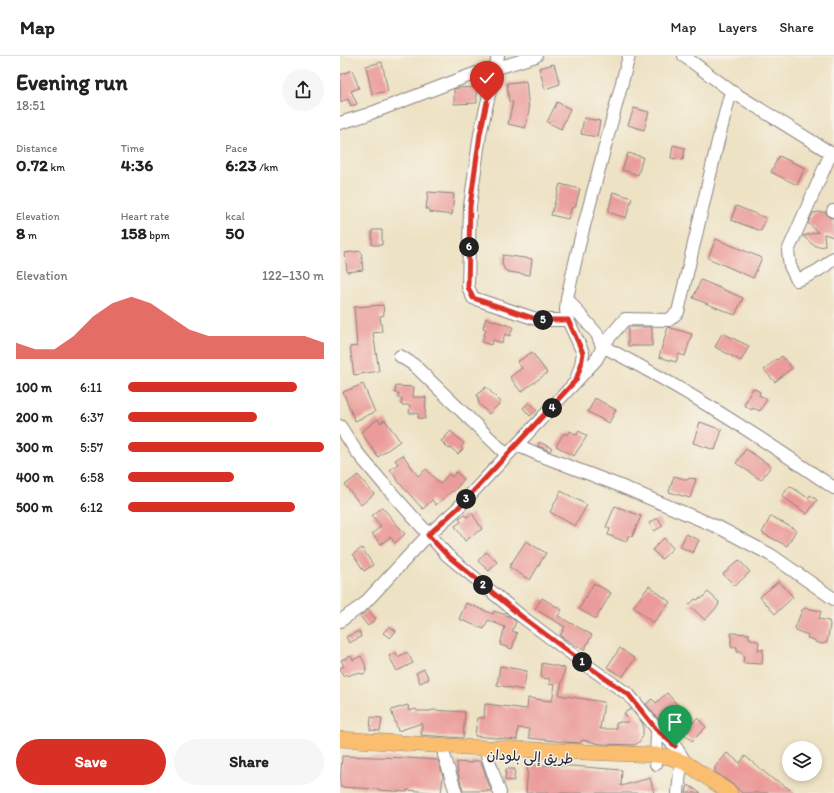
<!DOCTYPE html>
<html lang="en">
<head>
<meta charset="utf-8">
<style>
	body { margin:0; font-family:Itim,"Playpen Sans Arabic",sans-serif; background:#f6f6f6; color:#222; height:100vh; display:flex; flex-direction:column; font-size:15px; white-space:nowrap }
	* { box-sizing:border-box; margin:0 }
	p { font-size:13px; color:#767676 }
	.icon { flex:none; width:22px; height:22px; fill:none; stroke:currentColor; stroke-width:2; stroke-linecap:round; stroke-linejoin:round }
	.map { position:relative; flex:1; overflow:hidden }
	.drawer { display:flex; flex-direction:column; background:#fff; width:340px }
	.drawer>* { flex:none }
	.controls { position:absolute; left:442px; top:685px; display:grid; gap:8px }
	.controls a { display:grid; place-items:center; width:40px; height:40px; border-radius:50%; background:#fff; box-shadow:0 2px 6px #0003; font-size:20px }
	.pin { position:absolute; display:grid; place-items:center; width:34px; height:34px; color:#fff; margin:-41px -17px; border-radius:50% 50% 50% 0; rotate:-45deg; box-shadow:0 0 4px #0007 }
	.pin .icon { rotate:45deg }
	.km { position:absolute; width:20px; height:20px; margin:-10px; border-radius:50%; background:#222; color:#fff; font-size:11px; line-height:20px; text-align:center }
	.round { display:grid; place-items:center; flex:none; width:42px; height:42px; border-radius:21px; background:#f6f6f6 }
	.headline { display:flex; align-items:center; justify-content:space-between; height:68px; padding:0 16px }
	h1 { font-size:22px; font-weight:700; line-height:30px }
	.stats { display:grid; grid-template-columns:repeat(3,1fr); gap:6px; height:68px; padding:4px 16px }
	.stats div { display:grid; align-content:center }
	.stats b { font-size:17px; font-weight:700 }
	.stats small { font-size:11px; font-weight:400 }
	.stats p { font-size:11px }
	.chart { height:112px; padding:8px 16px }
	.chart p { display:flex; justify-content:space-between }
	.chart svg { width:100%; height:72px; margin-top:4px; fill:#d93025; opacity:.7 }
	.cta { display:flex; gap:8px; margin-top:auto; padding:8px 16px }
	.cta a { flex:1; height:46px; border-radius:24px; background:#d93025; color:#fff; font-size:16px; font-weight:700; line-height:46px; text-align:center }
	.cta a+a { background:#f6f6f6; color:#222 }
	ul { padding:0 16px; list-style:none; font-size:13px }
	li { display:grid; grid-template-columns:64px 48px 1fr; align-items:center; height:30px }
	li i { height:10px; border-radius:5px; background:#d93025 }
	header { display:flex; align-items:center; gap:24px; box-sizing:border-box; height:56px; padding:0 20px; background:#fff; border-bottom:1px solid #e0e0e0 }
	header strong { font-size:19px }
	nav { display:flex; gap:22px; margin-inline-start:auto; font-size:14px }
	main { display:flex; flex:1; min-height:0 }
	.map>svg:first-child { display:block }
</style>
</head>
<body>
<header>
<strong>Map</strong>
<nav><a>Map</a><a>Layers</a><a>Share</a></nav>
</header>
<main>
<section class="drawer">
<div class="headline"><div><h1>Evening run</h1><p>18:51</p></div><a class="round"><svg class="icon" aria-label="share" viewBox="0 0 24 24"><path d="M12 15V3M7 8l5-5 5 5M5 13v7h14v-7"/></svg></a></div>
<div class="stats">
<div><p>Distance</p><b>0.72<small> km</small></b></div>
<div><p>Time</p><b>4:36</b></div>
<div><p>Pace</p><b>6:23<small> /km</small></b></div>
</div>
<div class="stats">
<div><p>Elevation</p><b>8<small> m</small></b></div>
<div><p>Heart rate</p><b>158<small> bpm</small></b></div>
<div><p>kcal</p><b>50</b></div>
</div>
<div class="chart"><p><span>Elevation</span>122–130 m</p>
<svg viewBox="0 0 160 44" preserveAspectRatio="none"><path d="M0 44V34L10 38L20 38L30 30L40 18L50 10L60 6L70 10L80 18L90 26L100 30L110 30L120 30L130 30L140 30L150 30L160 34V44z"/></svg>
</div>
<ul>
<li><b>100 m</b>6:11<i style="width:86%"></i></li>
<li><b>200 m</b>6:37<i style="width:66%"></i></li>
<li><b>300 m</b>5:57<i style="width:100%"></i></li>
<li><b>400 m</b>6:58<i style="width:54%"></i></li>
<li><b>500 m</b>6:12<i style="width:85%"></i></li>
</ul>
<div class="cta"><a>Save</a><a>Share</a></div>
</section>
<div class="map">
<svg width="494" height="737" viewBox="0 0 494 737">
	<rect width="100%" height="100%" fill="#f7f3e8"/>
	<filter id="ink" filterUnits="userSpaceOnUse"><feTurbulence type="fractalNoise" baseFrequency=".025" numOctaves="2"/><feDisplacementMap in="SourceGraphic" scale="8" xChannelSelector="R" yChannelSelector="G"/><feConvolveMatrix kernelMatrix="1 2 1 2 8 2 1 2 1" color-interpolation-filters="sRGB"/></filter>
	<filter id="wash" filterUnits="userSpaceOnUse"><feTurbulence type="fractalNoise" baseFrequency=".012" numOctaves="4" result="noise"/><feDisplacementMap in="SourceGraphic" scale="16" xChannelSelector="R" yChannelSelector="G"/><feGaussianBlur stdDeviation="0.9" result="paint"/><feColorMatrix in="noise" values="0 0 0 0 0 0 0 0 0 0 0 0 0 0 0 0 0 1.4 0 .05"/><feComposite in="paint" operator="in"/></filter>
	<g filter="url(#wash)">
		<rect width="100%" height="100%" fill="#eee2c4"/>
		<g id="blocks">
			<path fill="#eb9c9a" d="M 42,6 L 48,35 L 32,38 L 26,10 Z
				M 214,8 L 220,28 L 205,33 L 199,12 Z
				M 12,14 L 19,32 L 11,35 L 17,48 L 11,50 L 8,43 L 0,46 L 0,19 Z
				M 186,25 L 189,55 L 185,72 L 168,68 L 173,46 L 169,46 L 167,27 Z
				M 136,31 L 137,47 L 114,48 L 114,33 L 118,32 Z
				M 217,46 L 230,53 L 221,73 L 207,66 Z
				M 294,52 L 309,56 L 304,74 L 288,69 Z
				M 244,62 L 260,65 L 257,81 L 241,78 Z
				M 333,89 L 345,92 L 343,104 L 331,102 Z
				M 288,97 L 303,101 L 298,119 L 282,114 Z
				M 439,100 L 465,112 L 457,129 L 431,116 Z
				M 220,128 L 240,133 L 235,152 L 232,151 L 228,163 L 211,159 Z
				M 88,136 L 114,138 L 112,159 L 89,156 L 89,153 L 86,153 Z
				M 273,136 L 292,142 L 286,162 L 268,156 Z
				M 396,150 L 426,162 L 421,175 L 391,164 Z
				M 480,156 L 486,156 L 489,161 L 494,162 L 494,181 L 484,178 L 485,190 L 478,191 L 472,188 L 463,180 L 478,176 L 468,167 L 473,157 Z
				M 32,174 L 42,174 L 42,189 L 32,189 Z
				M 376,183 L 422,202 L 413,222 L 368,202 Z
				M 21,195 L 23,214 L 7,216 L 5,197 Z
				M 163,199 L 192,203 L 190,219 L 169,216 L 165,214 L 162,208 Z
				M 361,224 L 403,242 L 395,259 L 353,242 Z
				M 43,249 L 44,259 L 40,260 L 42,276 L 33,277 L 39,315 L 14,319 L 10,291 L 17,290 L 14,251 Z
				M 146,262 L 173,271 L 170,280 L 165,278 L 162,287 L 153,284 L 151,289 L 142,286 L 146,273 L 143,272 Z
				M 288,271 L 312,271 L 312,290 L 288,290 Z
				M 328,271 L 352,278 L 345,300 L 339,298 L 336,306 L 319,301 Z
				M 382,277 L 409,290 L 401,305 L 375,291 Z
				M 192,296 L 207,317 L 181,336 L 170,321 L 182,312 L 177,306 Z
				M 442,300 L 452,312 L 435,326 L 424,314 L 436,303 L 437,304 Z
				M 23,328 L 35,356 L 15,365 L 3,336 Z
				M 56,330 L 74,331 L 73,341 L 86,341 L 85,363 L 78,362 L 78,357 L 69,357 L 70,349 L 61,349 L 62,342 L 58,342 L 59,337 L 55,337 Z
				M 146,331 L 161,346 L 149,358 L 139,348 L 137,339 Z
				M 413,332 L 420,336 L 419,339 L 427,343 L 420,355 L 413,352 L 412,354 L 404,349 Z
				M 255,342 L 276,354 L 269,367 L 248,356 Z
				M 189,346 L 197,354 L 190,360 L 183,352 Z
				M 38,363 L 40,367 L 45,364 L 60,385 L 38,401 L 21,376 Z
				M 360,366 L 382,374 L 375,394 L 353,387 Z
				M 111,375 L 124,388 L 121,391 L 123,393 L 118,398 L 111,392 L 109,393 L 101,385 Z
				M 230,375 L 237,379 L 239,375 L 247,380 L 234,400 L 216,390 L 224,377 L 227,379 Z
				M 199,386 L 212,392 L 210,395 L 198,390 Z
				M 406,393 L 431,410 L 421,424 L 396,407 Z
				M 63,399 L 78,420 L 86,413 L 100,428 L 109,418 L 112,421 L 116,416 L 124,423 L 113,436 L 112,435 L 96,449 L 92,444 L 83,453 L 61,429 L 50,414 L 58,408 L 55,404 Z
				M 18,419 L 34,438 L 21,449 L 5,429 Z
				M 334,420 L 348,424 L 349,422 L 356,423 L 350,442 L 329,436 Z
				M 450,430 L 468,442 L 470,439 L 477,444 L 467,458 L 442,440 Z
				M 221,435 L 247,449 L 235,470 L 210,456 Z
				M 275,450 L 301,460 L 292,481 L 289,479 L 286,486 L 268,479 L 270,473 L 266,471 Z
				M 42,451 L 65,478 L 55,487 L 50,481 L 41,488 L 32,478 L 41,470 L 32,460 Z
				M 132,457 L 142,473 L 125,485 L 115,470 L 121,466 L 119,462 L 124,459 L 127,461 Z
				M 431,460 L 456,474 L 447,490 L 422,477 Z
				M 318,462 L 323,470 L 314,475 L 309,467 Z
				M 346,478 L 359,484 L 353,497 L 340,491 Z
				M 324,482 L 333,492 L 322,503 L 312,494 Z
				M 186,485 L 206,497 L 190,524 L 169,511 Z
				M 22,492 L 33,509 L 24,515 L 13,498 Z
				M 146,496 L 157,506 L 149,515 L 138,505 Z
				M 399,504 L 410,516 L 395,530 L 383,518 Z
				M 439,525 L 453,541 L 435,558 L 420,541 Z
				M 254,527 L 271,537 L 256,563 L 239,553 Z
				M 309,530 L 330,546 L 313,567 L 293,551 Z
				M 368,536 L 379,546 L 378,550 L 365,564 L 349,549 L 355,543 L 357,544 L 360,542 L 361,543 Z
				M 202,542 L 222,554 L 218,560 L 252,579 L 244,594 L 220,580 L 225,571 L 195,553 Z
				M 126,547 L 153,558 L 154,555 L 171,561 L 176,566 L 172,575 L 177,577 L 172,593 L 160,589 L 165,571 L 148,564 L 144,573 L 119,563 Z
				M 465,552 L 481,555 L 479,563 L 489,565 L 490,569 L 487,586 L 482,588 L 475,586 L 475,584 L 467,582 L 468,579 L 457,575 L 455,572 L 462,554 Z
				M 28,554 L 36,563 L 28,570 L 20,560 Z
				M 49,570 L 56,575 L 50,582 L 43,577 Z
				M 19,575 L 21,581 L 9,587 L 6,581 Z
				M 391,577 L 409,578 L 409,582 L 419,586 L 418,595 L 423,593 L 422,608 L 403,607 L 404,600 L 400,595 L 397,596 L 397,591 L 391,591 Z
				M 280,592 L 295,603 L 282,621 L 267,611 Z
				M 56,596 L 58,601 L 67,596 L 73,607 L 57,615 L 49,600 Z
				M 11,600 L 13,604 L 21,600 L 25,608 L 26,615 L 24,618 L 15,617 L 8,620 L 7,618 L 3,620 L 0,612 L 4,610 L 1,604 Z
				M 202,607 L 225,612 L 219,639 L 264,646 L 260,673 L 276,673 L 276,667 L 279,667 L 279,666 L 289,666 L 284,657 L 291,653 L 303,668 L 303,680 L 299,686 L 295,689 L 261,688 L 242,684 L 241,687 L 225,686 L 189,682 L 189,673 L 178,672 L 177,684 L 135,680 L 137,662 L 144,662 L 145,648 L 187,653 L 188,642 L 212,645 L 215,629 L 209,628 L 210,623 L 201,622 Z
				M 160,610 L 187,615 L 183,634 L 157,629 Z
				M 84,613 L 89,623 L 80,627 L 76,617 Z
				M 327,637 L 353,667 L 357,662 L 366,671 L 352,685 L 340,674 L 335,679 L 325,668 L 324,669 L 322,668 L 306,648 L 312,643 L 316,647 Z
				M 68,649 L 69,655 L 76,653 L 77,655 L 91,655 L 92,654 L 125,656 L 123,682 L 81,679 L 82,667 L 58,675 L 51,654 Z
				M 31,661 L 42,662 L 40,675 L 30,674 Z
				M 387,697 L 400,707 L 405,700 L 435,725 L 436,724 L 455,737 L 402,737 L 395,730 L 375,716 L 375,711 Z
				M 2,700 L 67,702 L 98,704 L 103,720 L 101,737 L 67,734 L 67,736 L 39,734 L 39,733 L 0,731 Z
				M 132,705 L 141,705 L 151,735 L 123,735 L 118,717 L 117,706 L 132,707 Z
				M 188,709 L 232,710 L 282,714 L 281,730 L 310,722 L 314,737 L 186,737 Z
				M 166,713 L 175,713 L 174,725 L 165,724 Z
				M 348,729 L 361,737 L 346,737 Z"/>
		</g>
	</g>
	<g filter="url(#ink)">
		<use href="#blocks" fill-opacity="0" stroke="#888280" stroke-width="1"/>
		<g fill="none" stroke-linecap="round" stroke-linejoin="round">
			<g stroke="#888280" stroke-width="14">
				<path id="minor" d="M 158,0 L 140,78 L 130,150 L 128,231 L 133,242 L 199,264 L 228,264
					M 344,0 L 391,35 L 494,99
					M 391,35 L 378,85 L 338,256 L 329,264 L 285,263 L 262,290 C 343,331 419,380 494,432
					M 0,67 L 26,59 L 136,17 L 154,13 L 196,0
					M 491,97 L 448,195 L 450,210 L 457,224 C 472,219 483,213 494,202
					M 493,155 L 494,155
					M 60,300 L 74,309 L 167,399
					M 237,321 L 241,309 L 243,297 L 228,264 L 226,254 L 227,242 L 240,185 L 289,0
					M 0,370 L 16,395 L 42,426 L 107,499 L 181,560 L 245,608 L 289,639 L 317,673 L 335,690 L 346,707 L 340,716 L 338,737
					M 177,389 L 202,400 L 278,429 L 380,472 L 431,499 L 494,543
					M 0,565 L 23,549 L 88,479 L 117,453 L 256,304 L 261,295 L 262,290 L 257,278 L 237,255 L 227,242
					M 104,699 L 116,737
					M 147,699 L 160,737
					M 316,708 L 317,673"/>
			</g>
			<g stroke="#888280" stroke-width="16">
				<path id="major" d="M 0,683 L 124,691 L 316,699 L 329,701 L 346,707 L 390,737"/>
			</g>
			<use href="#minor" stroke="#fff" stroke-width="12"/>
			<use href="#major" stroke="#fbbe6e" stroke-width="15"/>
		</g>
	</g>
	<g fill="none" stroke-linecap="round" stroke-linejoin="round" filter="url(#ink)">
		<g stroke="#fff" stroke-width="8">
			<path id="route" d="M 147,46 L 140,78 L 130,150 L 128,231 L 133,242 L 199,264 L 228,264 L 243,297 L 241,309 L 236,324 L 117,453 L 88,479 L 107,499 L 181,560 L 245,608 L 289,639 L 316,673 L 335,690"/>
		</g>
		<use href="#route" stroke="#d93025" stroke-width="5"/>
	</g>
	<g text-anchor="middle" dominant-baseline="central" stroke-width="3" stroke-linejoin="round" paint-order="stroke">
		<g font-size="14" fill="#22223b" stroke="#f7f3e8">
			<text transform="translate(190 701) rotate(3)">طريق إلى بلودان</text>
		</g>
	</g>
</svg>
<div class="controls">
<a><svg class="icon" aria-label="layers" viewBox="0 0 24 24"><path d="M12 4l9 5-9 5-9-5zM3 14l9 5 9-5"/></svg></a>
</div>
<div class="pin" style="left:335px;top:690px;background:#1e9e55"><svg class="icon" aria-label="arrive" viewBox="0 0 24 24"><path d="M6 21V4h12l-3 4 3 4H6"/></svg></div>
<div class="pin" style="left:147px;top:46px;background:#d93025"><svg class="icon" aria-label="check" viewBox="0 0 24 24"><path d="M5 12l5 5 9-10"/></svg></div>
<b class="km" style="left:242px;top:606px">1</b>
<b class="km" style="left:143px;top:529px">2</b>
<b class="km" style="left:126px;top:443px">3</b>
<b class="km" style="left:212px;top:352px">4</b>
<b class="km" style="left:203px;top:264px">5</b>
<b class="km" style="left:129px;top:191px">6</b>
</div>
</main>
</body>
</html>
